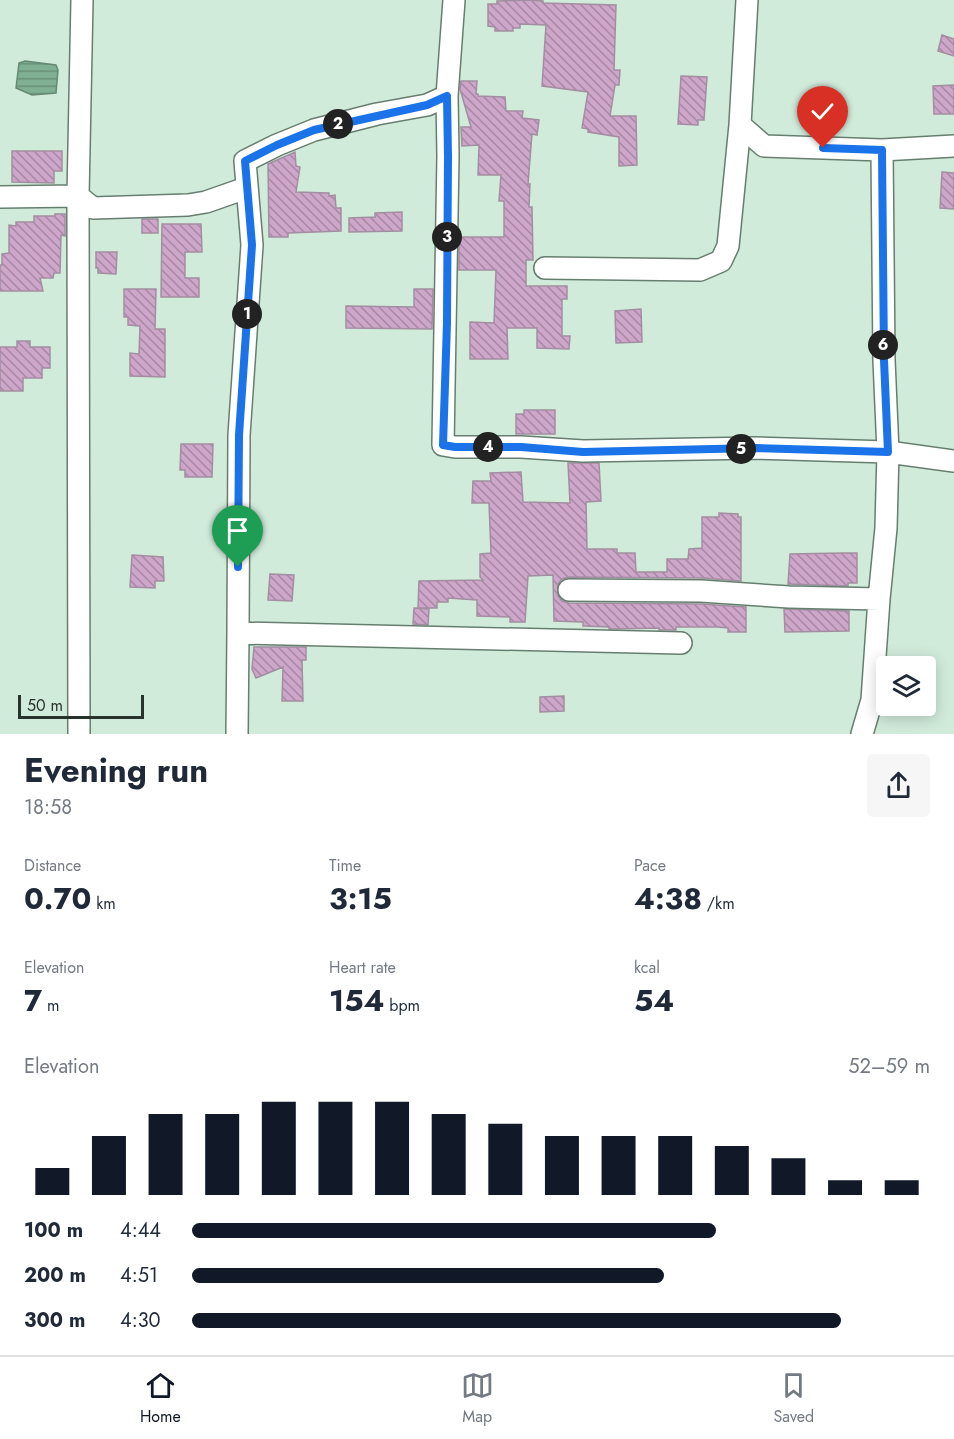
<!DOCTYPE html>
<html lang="en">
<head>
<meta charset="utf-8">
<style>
	body { margin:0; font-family:Jost,sans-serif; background:#f6f6f7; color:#1f2937; height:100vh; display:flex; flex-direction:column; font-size:22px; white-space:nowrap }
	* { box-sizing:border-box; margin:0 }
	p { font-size:20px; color:#747a83 }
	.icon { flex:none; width:33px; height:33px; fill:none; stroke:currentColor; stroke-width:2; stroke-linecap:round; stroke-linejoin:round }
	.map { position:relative; height:734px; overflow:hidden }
	.panel { display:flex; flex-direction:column; background:#fff; flex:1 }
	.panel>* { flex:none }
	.buttons { position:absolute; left:876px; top:656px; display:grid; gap:12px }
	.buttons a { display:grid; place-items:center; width:60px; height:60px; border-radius:6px; background:#fff; box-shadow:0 3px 15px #0003; font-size:30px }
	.scale { position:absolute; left:18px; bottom:15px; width:126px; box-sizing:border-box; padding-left:6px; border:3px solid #29332d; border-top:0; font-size:16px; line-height:21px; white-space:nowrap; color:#29332d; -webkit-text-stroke:4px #d1ebdb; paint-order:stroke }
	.pin { position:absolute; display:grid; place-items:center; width:51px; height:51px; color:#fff; margin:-62px -26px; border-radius:50% 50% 50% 0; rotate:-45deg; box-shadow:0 0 6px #0007 }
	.pin .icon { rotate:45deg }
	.km { position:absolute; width:30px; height:30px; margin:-15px; border-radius:50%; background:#222; color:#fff; font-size:16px; line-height:30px; text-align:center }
	.round { display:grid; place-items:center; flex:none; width:63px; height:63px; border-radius:6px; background:#f6f6f7 }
	.overview { display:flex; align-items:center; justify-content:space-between; height:102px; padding:0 24px }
	h1 { font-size:33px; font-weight:700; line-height:45px }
	.stats { display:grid; grid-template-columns:repeat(3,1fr); gap:9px; height:102px; padding:6px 24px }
	.stats div { display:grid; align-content:center }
	.stats b { font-size:30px; font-weight:700 }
	.stats small { font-size:16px; font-weight:400 }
	.stats p { font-size:16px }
	.chart { height:168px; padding:12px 24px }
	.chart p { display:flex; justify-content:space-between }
	.chart svg { width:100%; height:108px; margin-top:6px; stroke:#111827; stroke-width:6 }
	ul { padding:0 24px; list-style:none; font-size:20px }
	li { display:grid; grid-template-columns:96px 72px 1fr; align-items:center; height:45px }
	li i { height:15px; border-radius:8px; background:#111827 }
	.menu { display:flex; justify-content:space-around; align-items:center; height:84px; border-top:2px solid #e0e1e3; background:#fff; font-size:16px; color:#747a83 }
	.menu a { display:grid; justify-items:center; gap:3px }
	.menu .selected { color:#111827 }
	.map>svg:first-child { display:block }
</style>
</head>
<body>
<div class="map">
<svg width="954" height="734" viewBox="0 0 954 734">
	<defs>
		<pattern id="water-rules" width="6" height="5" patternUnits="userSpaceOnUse" patternTransform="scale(1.5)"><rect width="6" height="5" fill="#7fb093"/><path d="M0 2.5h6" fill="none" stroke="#689078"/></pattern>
		<pattern id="building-back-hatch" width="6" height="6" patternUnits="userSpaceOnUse" patternTransform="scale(1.5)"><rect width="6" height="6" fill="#cea6ca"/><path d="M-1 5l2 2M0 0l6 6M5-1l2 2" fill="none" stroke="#a788a4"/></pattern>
	</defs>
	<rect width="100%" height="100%" fill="#d1ebdb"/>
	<path fill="url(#water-rules)" stroke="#658a74" stroke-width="1.5" d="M 25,61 L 56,65 L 58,70 L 56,93 L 32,95 L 16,88 L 19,63 Z"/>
	<path fill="url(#building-back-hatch)" stroke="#a28ea0" stroke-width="1.5" d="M 529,0 L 543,1 L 543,3 L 616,5 L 614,70 L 620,70 L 619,85 L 615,85 L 610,116 L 636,116 L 637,165 L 619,166 L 619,137 L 588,132 L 588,129 L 582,128 L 588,92 L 542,86 L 546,25 L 520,24 L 520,28 L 513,28 L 513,31 L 495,31 L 495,27 L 488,26 L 488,4 L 497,4 L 497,1 Z
		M 942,35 L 954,39 L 954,56 L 938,51 Z
		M 681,76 L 707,77 L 704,120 L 698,120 L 698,125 L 678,124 Z
		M 461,81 L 477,81 L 476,94 L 478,94 L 478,96 L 505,97 L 506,111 L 523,111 L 522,118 L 539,120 L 537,135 L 532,134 L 528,184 L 530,184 L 529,207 L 532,207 L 533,260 L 526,260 L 526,286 L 567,286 L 567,299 L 562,299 L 562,336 L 570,336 L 569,349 L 537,348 L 537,328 L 507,328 L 508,359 L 470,359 L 470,322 L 494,323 L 496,270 L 459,270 L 459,241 L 461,237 L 504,237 L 504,201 L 499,201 L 501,175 L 478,175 L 479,145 L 462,146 L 461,127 L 471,127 L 460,89 Z
		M 954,85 L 954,114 L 934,114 L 933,86 Z
		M 12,151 L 62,151 L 62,171 L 54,171 L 54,183 L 12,182 Z
		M 295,152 L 296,166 L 300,167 L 296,192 L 329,193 L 329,196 L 335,195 L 336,208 L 341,208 L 341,231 L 288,233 L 288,237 L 269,237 L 268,164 Z
		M 942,172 L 954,173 L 954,209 L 940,208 Z
		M 402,212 L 402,231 L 349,232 L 349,218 L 375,217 L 375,213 Z
		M 55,214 L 65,214 L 65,236 L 61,235 L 60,273 L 54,273 L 53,278 L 40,278 L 43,291 L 0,291 L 0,265 L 2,265 L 2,254 L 9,253 L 9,225 L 16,226 L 16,222 L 34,222 L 34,216 L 55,216 Z
		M 142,219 L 158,219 L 158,233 L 142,233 Z
		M 162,224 L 201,224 L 202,252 L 185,252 L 185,278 L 199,278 L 199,297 L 161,297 Z
		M 96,252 L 117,252 L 116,274 L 98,273 L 98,268 L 96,268 Z
		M 124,289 L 156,289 L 155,329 L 165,329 L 165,377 L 130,376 L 130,353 L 139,354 L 140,326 L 128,325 L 128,317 L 124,317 Z
		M 414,289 L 433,289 L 432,329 L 346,328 L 346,306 L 414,307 Z
		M 641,309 L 642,342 L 616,343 L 615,311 Z
		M 17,341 L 30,341 L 30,347 L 50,347 L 50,368 L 42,368 L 42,378 L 23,378 L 23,391 L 0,391 L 0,347 L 17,347 Z
		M 524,410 L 555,410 L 555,434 L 516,434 L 516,414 L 524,414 Z
		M 181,444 L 213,444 L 212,477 L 185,477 L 185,470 L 180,470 Z
		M 568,463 L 599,463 L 601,501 L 586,502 L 587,549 L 617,549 L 617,553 L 635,553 L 636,572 L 667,572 L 667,559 L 688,559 L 689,549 L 702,548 L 702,517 L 719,517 L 719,513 L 738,514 L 738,517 L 741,517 L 741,581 L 701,578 L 569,577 L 562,579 L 558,584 L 558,596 L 562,601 L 569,603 L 701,604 L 746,607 L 746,632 L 728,632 L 728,628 L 717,627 L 676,627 L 676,630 L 659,630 L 659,628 L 609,629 L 609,627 L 583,626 L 583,622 L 554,621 L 553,575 L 528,576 L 525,622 L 510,622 L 510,617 L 477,616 L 477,600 L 448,598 L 448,602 L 437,602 L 437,608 L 418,608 L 419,581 L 483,580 L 480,577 L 480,554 L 491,553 L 489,503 L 472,503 L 473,481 L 491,481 L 490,473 L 521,472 L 523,502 L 570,503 Z
		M 842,553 L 857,553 L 857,583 L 848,583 L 848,586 L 788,584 L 790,554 Z
		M 132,555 L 163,557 L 164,581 L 155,581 L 155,588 L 130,587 Z
		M 270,574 L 294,575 L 292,601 L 268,600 Z
		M 414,608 L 429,609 L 428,625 L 413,624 Z
		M 784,609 L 849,611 L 849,631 L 785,632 Z
		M 254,647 L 306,647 L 306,660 L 302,660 L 303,701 L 282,701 L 283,667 L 256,678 L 252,669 Z
		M 564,696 L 564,711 L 540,712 L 540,697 Z"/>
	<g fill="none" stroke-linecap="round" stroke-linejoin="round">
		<g stroke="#667e6f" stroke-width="24">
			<path id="minor" d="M 454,0 L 447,96 L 448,156 L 443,445 L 455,447 L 521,447 L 583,451 L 756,448 L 888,452 L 954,461
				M 447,96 L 427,105 L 377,114 L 314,130 L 277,145 L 245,161 L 252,245 L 239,435 L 238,633 L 681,643
				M 740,125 L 764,146 L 882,150 L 954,146
				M 0,197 L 78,196 L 93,208 L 188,205 L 206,202 L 246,188
				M 545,268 L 700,270 L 721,261 L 728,246 L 740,125 L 747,0
				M 569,590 L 701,591 L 789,597 L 879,599
				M 79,734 L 78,196 L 82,0
				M 237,734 L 238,633
				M 862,734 L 872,700 L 879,599 L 886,528 L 888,452 L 884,360 L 882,150"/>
		</g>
		<use href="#minor" stroke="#fff" stroke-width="21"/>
	</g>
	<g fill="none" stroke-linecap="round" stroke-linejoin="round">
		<g stroke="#fff" stroke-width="12">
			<path id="route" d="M 238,567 L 239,435 L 252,245 L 245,161 L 277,145 L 314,130 L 427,105 L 447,96 L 448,156 L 447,323 L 443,445 L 455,447 L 521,447 L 583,452 L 756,448 L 888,452 L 884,360 L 882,150 L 823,148"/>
		</g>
		<use href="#route" stroke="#1a73e8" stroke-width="8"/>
	</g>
</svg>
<div class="buttons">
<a><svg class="icon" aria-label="layers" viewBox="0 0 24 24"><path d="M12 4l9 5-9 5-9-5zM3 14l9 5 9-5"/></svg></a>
</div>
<div class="scale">50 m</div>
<div class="pin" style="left:238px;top:567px;background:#1e9e55"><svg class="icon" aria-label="arrive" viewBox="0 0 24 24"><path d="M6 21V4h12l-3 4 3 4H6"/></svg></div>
<div class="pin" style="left:823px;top:148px;background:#d93025"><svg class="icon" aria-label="check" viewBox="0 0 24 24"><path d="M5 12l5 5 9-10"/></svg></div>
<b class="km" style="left:247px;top:314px">1</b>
<b class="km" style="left:338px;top:124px">2</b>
<b class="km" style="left:447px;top:237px">3</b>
<b class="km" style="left:488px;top:447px">4</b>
<b class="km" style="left:741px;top:449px">5</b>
<b class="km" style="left:883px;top:345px">6</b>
</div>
<section class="panel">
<div class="overview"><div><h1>Evening run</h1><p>18:58</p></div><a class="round"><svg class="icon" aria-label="share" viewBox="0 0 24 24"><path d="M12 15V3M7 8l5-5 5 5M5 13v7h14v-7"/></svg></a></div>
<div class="stats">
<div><p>Distance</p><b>0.70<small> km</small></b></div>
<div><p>Time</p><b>3:15</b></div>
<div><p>Pace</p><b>4:38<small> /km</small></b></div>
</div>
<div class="stats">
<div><p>Elevation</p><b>7<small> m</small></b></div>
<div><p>Heart rate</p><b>154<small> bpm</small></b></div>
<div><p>kcal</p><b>54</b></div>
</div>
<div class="chart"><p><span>Elevation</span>52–59 m</p>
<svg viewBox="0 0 160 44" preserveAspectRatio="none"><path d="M5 44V33M15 44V20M25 44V11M35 44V11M45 44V6M55 44V6M65 44V6M75 44V11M85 44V15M95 44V20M105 44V20M115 44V20M125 44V24M135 44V29M145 44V38M155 44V38"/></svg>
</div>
<ul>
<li><b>100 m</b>4:44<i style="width:71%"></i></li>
<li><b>200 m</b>4:51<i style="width:64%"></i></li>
<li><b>300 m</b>4:30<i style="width:88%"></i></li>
</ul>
</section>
<nav class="menu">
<a class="selected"><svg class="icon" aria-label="home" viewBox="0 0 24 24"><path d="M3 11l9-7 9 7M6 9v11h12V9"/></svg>Home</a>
<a><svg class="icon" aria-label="map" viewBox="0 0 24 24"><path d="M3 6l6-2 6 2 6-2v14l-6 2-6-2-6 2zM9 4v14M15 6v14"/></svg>Map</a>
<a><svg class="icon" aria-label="saved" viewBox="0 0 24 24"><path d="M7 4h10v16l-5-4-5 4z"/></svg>Saved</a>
</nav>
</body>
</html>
